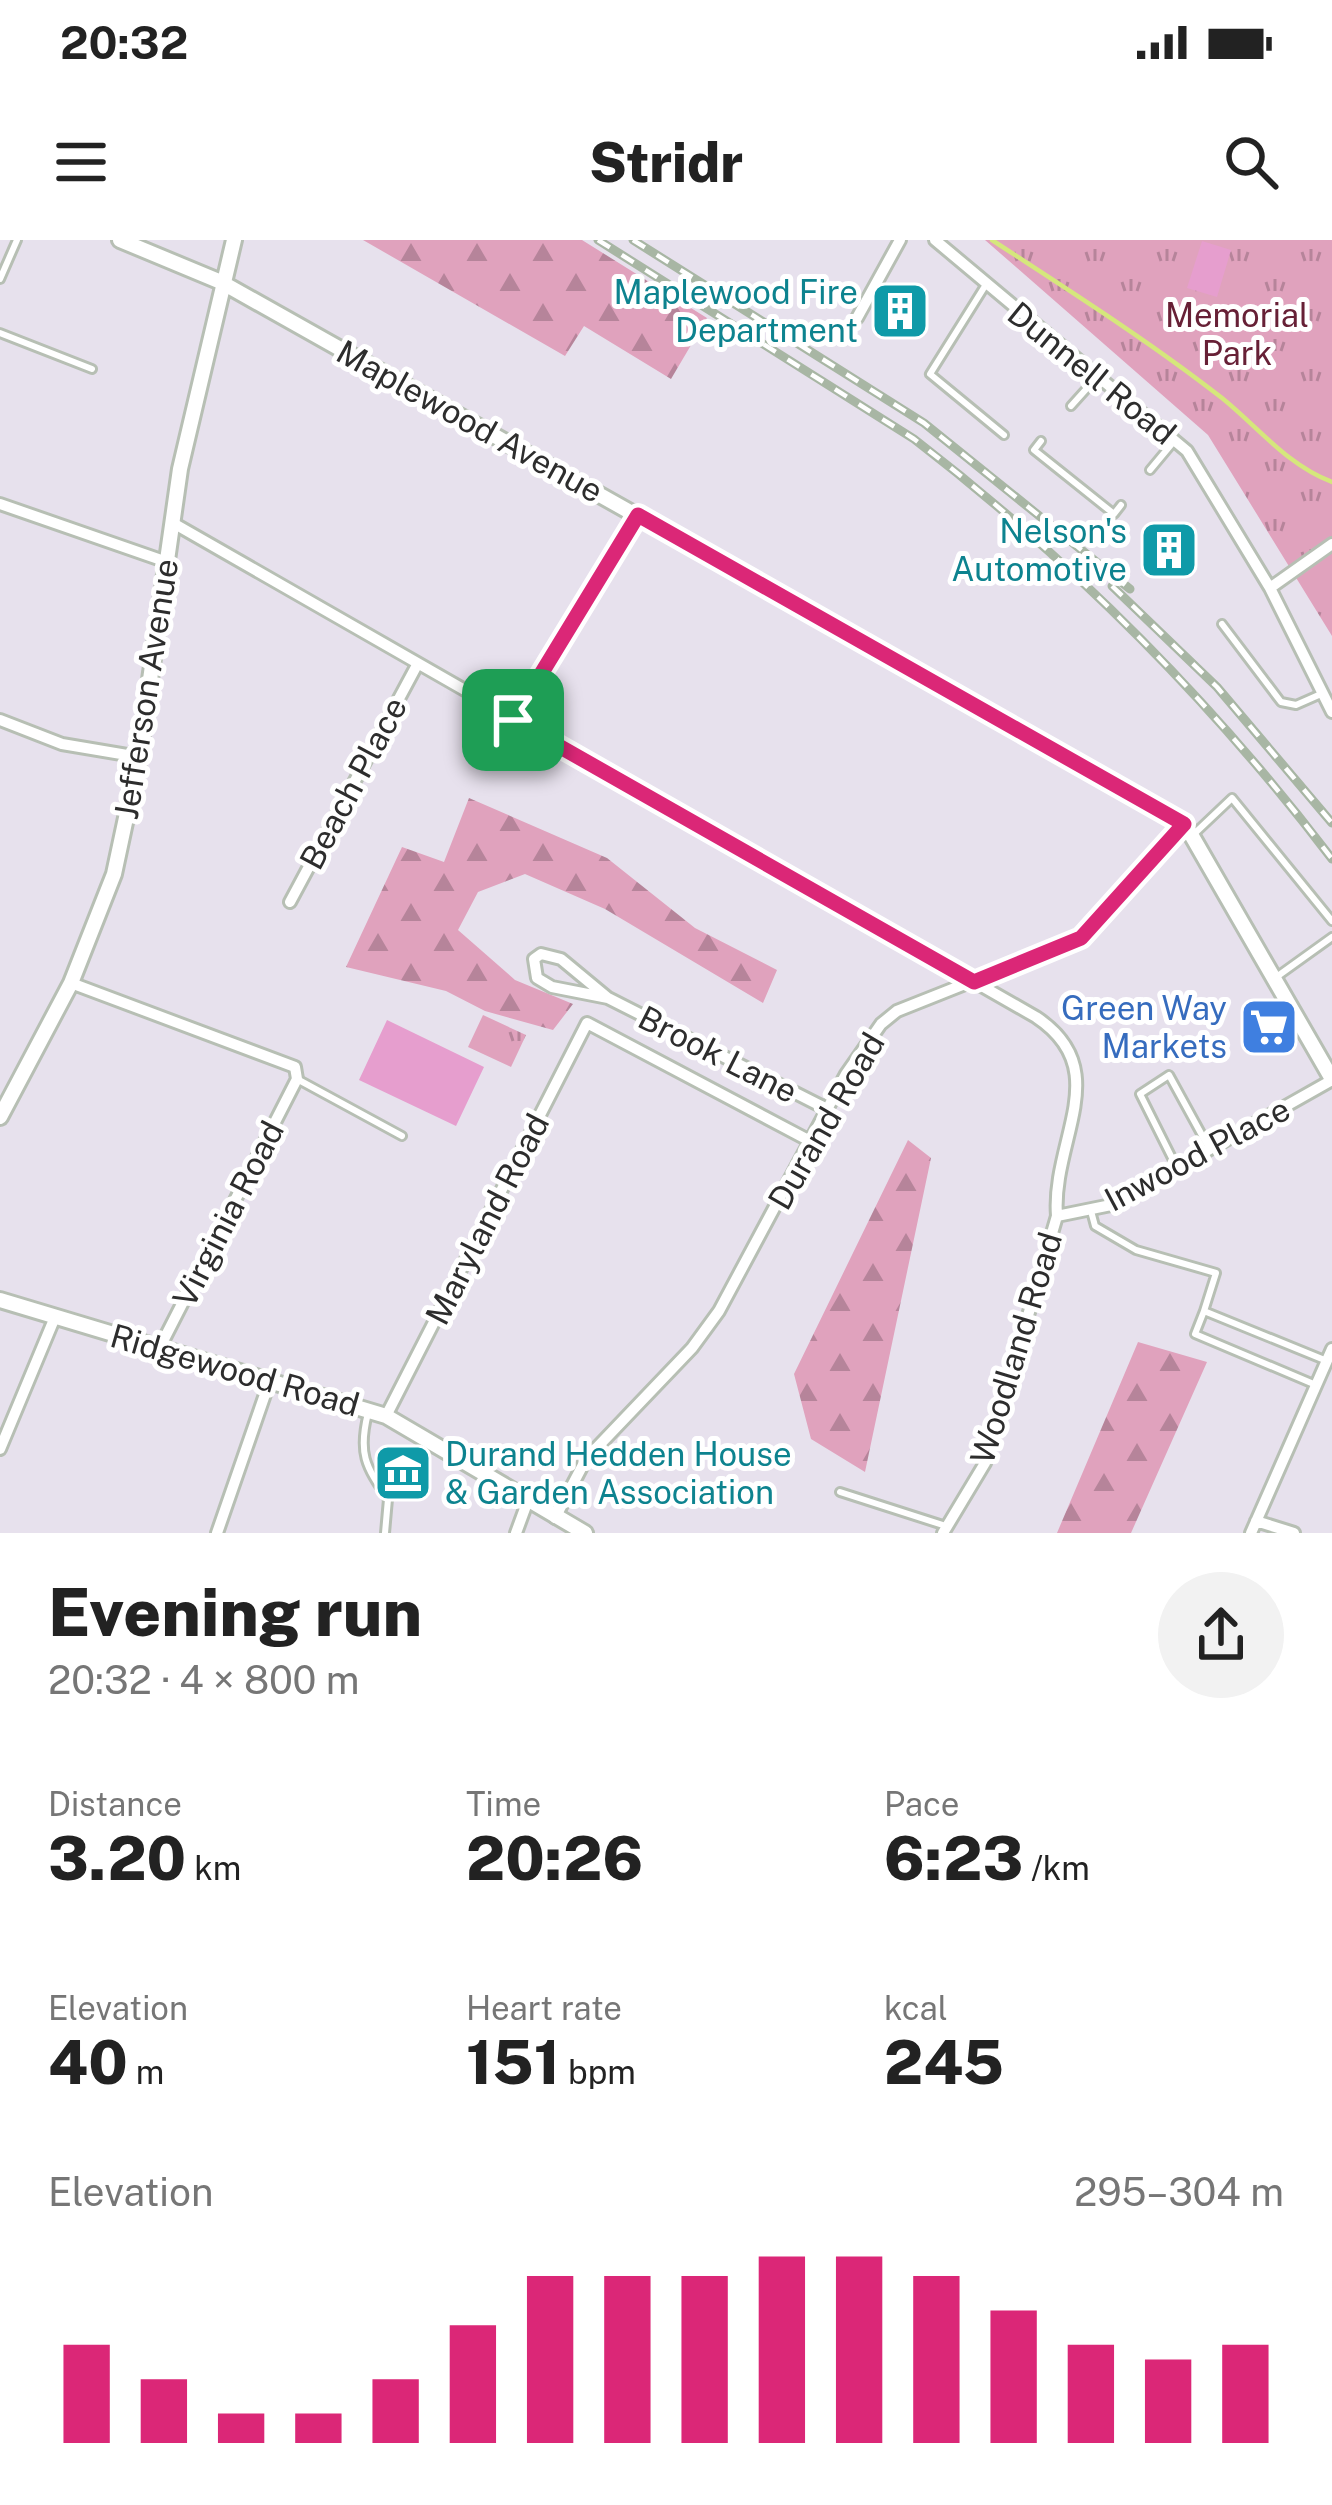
<!DOCTYPE html>
<html lang="en">
<head>
<meta charset="utf-8">
<style>
	body { margin:0; font-family:"Public Sans",sans-serif; background:#f2f2f2; color:#222; height:100vh; display:flex; flex-direction:column; font-size:45px; white-space:nowrap }
	* { box-sizing:border-box; margin:0 }
	p { font-size:39px; color:#767676 }
	.icon { flex:none; width:66px; height:66px; fill:none; stroke:currentColor; stroke-width:2; stroke-linecap:round; stroke-linejoin:round }
	.map { position:relative; height:1293px; overflow:hidden }
	.drawer { display:flex; flex-direction:column; background:#fff; flex:1 }
	.drawer>* { flex:none }
	.pin { position:absolute; display:grid; place-items:center; width:102px; height:102px; color:#fff; margin:-51px; border-radius:24px; box-shadow:0 6px 18px #0006 }
	.round { display:grid; place-items:center; flex:none; width:126px; height:126px; border-radius:63px; background:#f2f2f2 }
	.summary { display:flex; align-items:center; justify-content:space-between; height:204px; padding:0 48px }
	h1 { font-size:66px; font-weight:800; line-height:90px }
	.stats { display:grid; grid-template-columns:repeat(3,1fr); gap:18px; height:204px; padding:12px 48px }
	.stats div { display:grid; align-content:center }
	.stats b { font-size:60px; font-weight:800 }
	.stats small { font-size:33px; font-weight:400 }
	.stats p { font-size:33px }
	.chart { height:336px; padding:24px 48px }
	.chart p { display:flex; justify-content:space-between }
	.chart svg { width:100%; height:216px; margin-top:12px; stroke:#db2777; stroke-width:6 }
	.status { display:flex; justify-content:space-between; align-items:center; height:84px; padding:0 60px; background:#fff; direction:ltr }
	.status svg { height:33px; fill:currentColor }
	header { display:flex; justify-content:space-between; align-items:center; height:156px; padding:0 48px; background:#fff; font-size:54px; font-weight:800 }
	.map>svg:first-child { display:block }
</style>
</head>
<body>
<div class="status"><b>20:32</b><svg viewBox="0 0 49 12"><path d="M0 12V9h3v3zM5 12V6h3v6zM10 12V3h3v9zM15 12V0h3v12zM26 1h20v11H26zM47 4h2v5h-2z"/></svg></div>
<header><svg class="icon" aria-label="menu" viewBox="0 0 24 24"><path d="M4 6h16M4 12h16M4 18h16"/></svg>Stridr<svg class="icon" aria-label="search" viewBox="0 0 24 24"><circle cx="10" cy="10" r="6"/><path d="M15 15l6 6"/></svg></header>
<div class="map">
<svg width="1332" height="1293" viewBox="0 0 1332 1293">
	<defs>
		<pattern id="forest-firs" width="22" height="20" patternUnits="userSpaceOnUse" patternTransform="scale(3)"><rect width="22" height="20" fill="#e0a2bd"/><path d="M5 1l3.5 6h-7zM16 11l3.5 6h-7z" fill="#b6849a"/></pattern>
		<pattern id="park-tufts" width="24" height="20" patternUnits="userSpaceOnUse" patternTransform="scale(3)"><rect width="24" height="20" fill="#e0a2bd"/><path d="M3 7l-1-3M5 7V3M7 7l1-3M15 17l-1-3M17 17v-4M19 17l1-3" fill="none" stroke="#b6849a"/></pattern>
	</defs>
	<rect width="100%" height="100%" fill="#e7e1ed"/>
	<path fill="url(#forest-firs)" d="M 363,0 L 582,0 L 707,78 L 671,139 L 584,86 L 565,116 Z
		M 469,558 L 607,618 L 695,688 L 777,730 L 763,763 L 605,669 L 525,634 L 478,652 L 458,690 L 515,740 L 573,764 L 553,790 L 485,771 L 446,751 L 346,727 L 402,607 L 444,622 Z
		M 908,900 L 931,918 L 865,1232 L 811,1199 L 794,1134 Z
		M 1138,1102 L 1207,1122 L 1131,1293 L 1057,1293 Z"/>
	<path fill="url(#park-tufts)" d="M 985,0 L 1332,0 L 1332,396 L 1208,195 Z
		M 483,775 L 526,795 L 511,827 L 468,807 Z"/>
	<path fill="#e69ece" d="M 1202,1 L 1231,10 L 1217,57 L 1187,48 Z
		M 387,780 L 484,827 L 456,886 L 359,840 Z"/>
	<g fill="none" stroke-linecap="round" stroke-linejoin="round">
		<path stroke="#d5e77c" stroke-width="4.5" d="M 992,0 C 1070,51 1149,101 1222,158 C 1258,187 1287,225 1332,242"/>
		<g stroke="#b7bfb4" stroke-width="12">
			<path id="service" d="M 0,39 L 17,0
				M 985,46 L 930,134 L 1004,195
				M 0,93 L 92,129
				M 1071,166 L 1098,136
				M 1041,201 L 1034,210 L 1114,274 L 1121,265
				M 1150,230 L 1175,200
				M 1222,384 L 1281,462 L 1296,465 L 1321,454
				M 1194,594 L 1232,558 L 1332,681
				M 1275,738 L 1332,697
				M 297,839 L 402,896
				M 1177,928 L 1140,854 L 1169,835 L 1209,908
				M 1091,971 L 1095,986 L 1136,1010 L 1216,1033 L 1204,1071
				M 1316,1145 L 1195,1094 L 1204,1071 L 1327,1121
				M 368,1173 C 358,1213 365,1226 388,1259 L 385,1293
				M 840,1252 L 946,1286"/>
		</g>
		<g stroke="#b7bfb4" stroke-width="16">
			<path id="minor" d="M 935,0 L 1187,211 L 1270,348 L 1332,472
				M 857,78 L 900,0
				M 0,264 L 167,322
				M 173,283 L 1036,777 C 1116,830 1051,900 1057,976 L 985,1223 L 943,1293
				M 1270,348 L 1332,304
				M 0,480 L 62,504 L 139,517
				M 513,480 L 638,275
				M 290,662 L 417,425
				M 71,743 L 295,827 L 297,839 L 159,1109
				M 608,758 L 552,747 L 537,738 L 534,719 L 541,714 L 561,719 L 608,758 L 827,869
				M 1057,976 L 1111,965 L 1332,840
				M 386,1176 L 587,783 L 810,901
				M 0,1209 L 55,1077
				M 555,1278 L 586,1219 L 692,1108 L 719,1071 L 846,834 L 881,784 L 897,771 L 1081,698 L 1185,584
				M 1256,1281 L 1294,1293
				M 217,1293 L 270,1140
				M 516,1293 L 527,1263
				M 1251,1293 L 1332,1109"/>
		</g>
		<g stroke="#b7bfb4" stroke-width="20">
			<path id="tertiary" d="M 120,0 L 221,42 L 1185,584 L 1332,839
				M 0,877 L 71,743 L 114,634 L 139,517 L 180,229 L 234,0
				M 0,1060 L 386,1176 L 585,1293"/>
		</g>
		<use href="#service" stroke="#fff" stroke-width="6"/>
		<use href="#minor" stroke="#fff" stroke-width="10"/>
		<use href="#tertiary" stroke="#fff" stroke-width="14"/>
		<g stroke="#a8b6a4" stroke-width="9">
			<path id="rail" d="M 598,0 L 914,199 C 1071,320 1212,461 1332,619
				M 633,0 L 924,183 L 1130,349
				M 1112,346 L 1217,447 L 1332,583"/>
		</g>
		<use href="#rail" stroke="#fff" stroke-width="4.5" stroke-dasharray="14" stroke-linecap="butt"/>
	</g>
	<g fill="none" stroke-linecap="round" stroke-linejoin="round">
		<g stroke="#fff" stroke-width="24">
			<path id="route" d="M 638,275 L 1184,584 L 1081,698 L 974,742 L 513,480 Z"/>
		</g>
		<use href="#route" stroke="#db2777" stroke-width="15"/>
	</g>
	<defs>
		<g id="building-square" transform="scale(3)"><rect x="-9" y="-9" width="18" height="18" rx="4" fill="#0f9aa8" stroke="#fff"/><path d="M-4-6H4V6H1V3H-1V6H-4ZM-2.5-4.3h1.7v1.8h-1.7ZM.8-4.3h1.7v1.8H.8ZM-2.5-1h1.7V.8h-1.7ZM.8-1h1.7V.8H.8Z" fill="#fff"/></g>
		<g id="supermarket-square" transform="scale(3)"><rect x="-9" y="-9" width="18" height="18" rx="4" fill="#3f7fe0" stroke="#fff"/><path d="M-6-5.5h2.5l.6 2H6L4.5 2H-2.5L-4.4-4H-6ZM-1.5 3.2a1.3 1.3 0 1 0 .1 0ZM3 3.2a1.3 1.3 0 1 0 .1 0Z" fill="#fff"/></g>
		<g id="museum-square" transform="scale(3)"><rect x="-9" y="-9" width="18" height="18" rx="4" fill="#0f9aa8" stroke="#fff"/><path d="M0-6L6-3V-2H-6V-3ZM-5-1h2V3h-2ZM-1-1h2V3h-2ZM3-1h2V3H3ZM-6 4H6V6H-6Z" fill="#fff"/></g>
	</defs>
	<g fill-rule="evenodd">
		<use href="#building-square" x="900" y="71"/>
		<use href="#building-square" x="1169" y="310"/>
		<use href="#supermarket-square" x="1269" y="787"/>
		<use href="#museum-square" x="403" y="1233"/>
	</g>
	<g text-anchor="middle" dominant-baseline="central" stroke-width="10" stroke-linejoin="round" paint-order="stroke">
		<g font-size="33" fill="#0d838f" stroke="#fff" text-anchor="end">
			<text x="858" y="52">Maplewood Fire<tspan x="858" dy="38">Department</tspan></text>
			<text x="1127" y="291">Nelson's<tspan x="1127" dy="38">Automotive</tspan></text>
			<text x="445" y="1214" text-anchor="start">Durand Hedden House<tspan x="445" dy="38">&amp; Garden Association</tspan></text>
		</g>
		<g font-size="33" fill="#672036" stroke="#fff">
			<text x="1237" y="75">Memorial<tspan x="1237" dy="38">Park</tspan></text>
		</g>
		<g font-size="33" fill="#2d2d2d" stroke="#fff">
			<text transform="translate(1092 133) rotate(39)">Dunnell Road</text>
			<text transform="translate(470 181) rotate(29)">Maplewood Avenue</text>
			<text transform="translate(146 449) rotate(-81)">Jefferson Avenue</text>
			<text transform="translate(353 543) rotate(-62)">Beach Place</text>
			<text transform="translate(718 814) rotate(27)">Brook Lane</text>
			<text transform="translate(826 881) rotate(-60)">Durand Road</text>
			<text transform="translate(1197 914) rotate(-28)">Inwood Place</text>
			<text transform="translate(228 974) rotate(-63)">Virginia Road</text>
			<text transform="translate(487 979) rotate(-63)">Maryland Road</text>
			<text transform="translate(1016 1108) rotate(-73)">Woodland Road</text>
			<text transform="translate(235 1130) rotate(16)">Ridgewood Road</text>
		</g>
		<g font-size="33" fill="#366cbe" stroke="#fff" text-anchor="end">
			<text x="1227" y="768">Green Way<tspan x="1227" dy="38">Markets</tspan></text>
		</g>
	</g>
</svg>
<div class="pin" style="left:513px;top:480px;background:#1e9e55"><svg class="icon" aria-label="arrive" viewBox="0 0 24 24"><path d="M6 21V4h12l-3 4 3 4H6"/></svg></div>
</div>
<section class="drawer">
<div class="summary"><div><h1>Evening run</h1><p>20:32 · 4 × 800 m</p></div><a class="round"><svg class="icon" aria-label="share" viewBox="0 0 24 24"><path d="M12 15V3M7 8l5-5 5 5M5 13v7h14v-7"/></svg></a></div>
<div class="stats">
<div><p>Distance</p><b>3.20<small> km</small></b></div>
<div><p>Time</p><b>20:26</b></div>
<div><p>Pace</p><b>6:23<small> /km</small></b></div>
</div>
<div class="stats">
<div><p>Elevation</p><b>40<small> m</small></b></div>
<div><p>Heart rate</p><b>151<small> bpm</small></b></div>
<div><p>kcal</p><b>245</b></div>
</div>
<div class="chart"><p><span>Elevation</span>295–304 m</p>
<svg viewBox="0 0 160 44" preserveAspectRatio="none"><path d="M5 44V24M15 44V31M25 44V38M35 44V38M45 44V31M55 44V20M65 44V10M75 44V10M85 44V10M95 44V6M105 44V6M115 44V10M125 44V17M135 44V24M145 44V27M155 44V24"/></svg>
</div>
</section>
</body>
</html>
